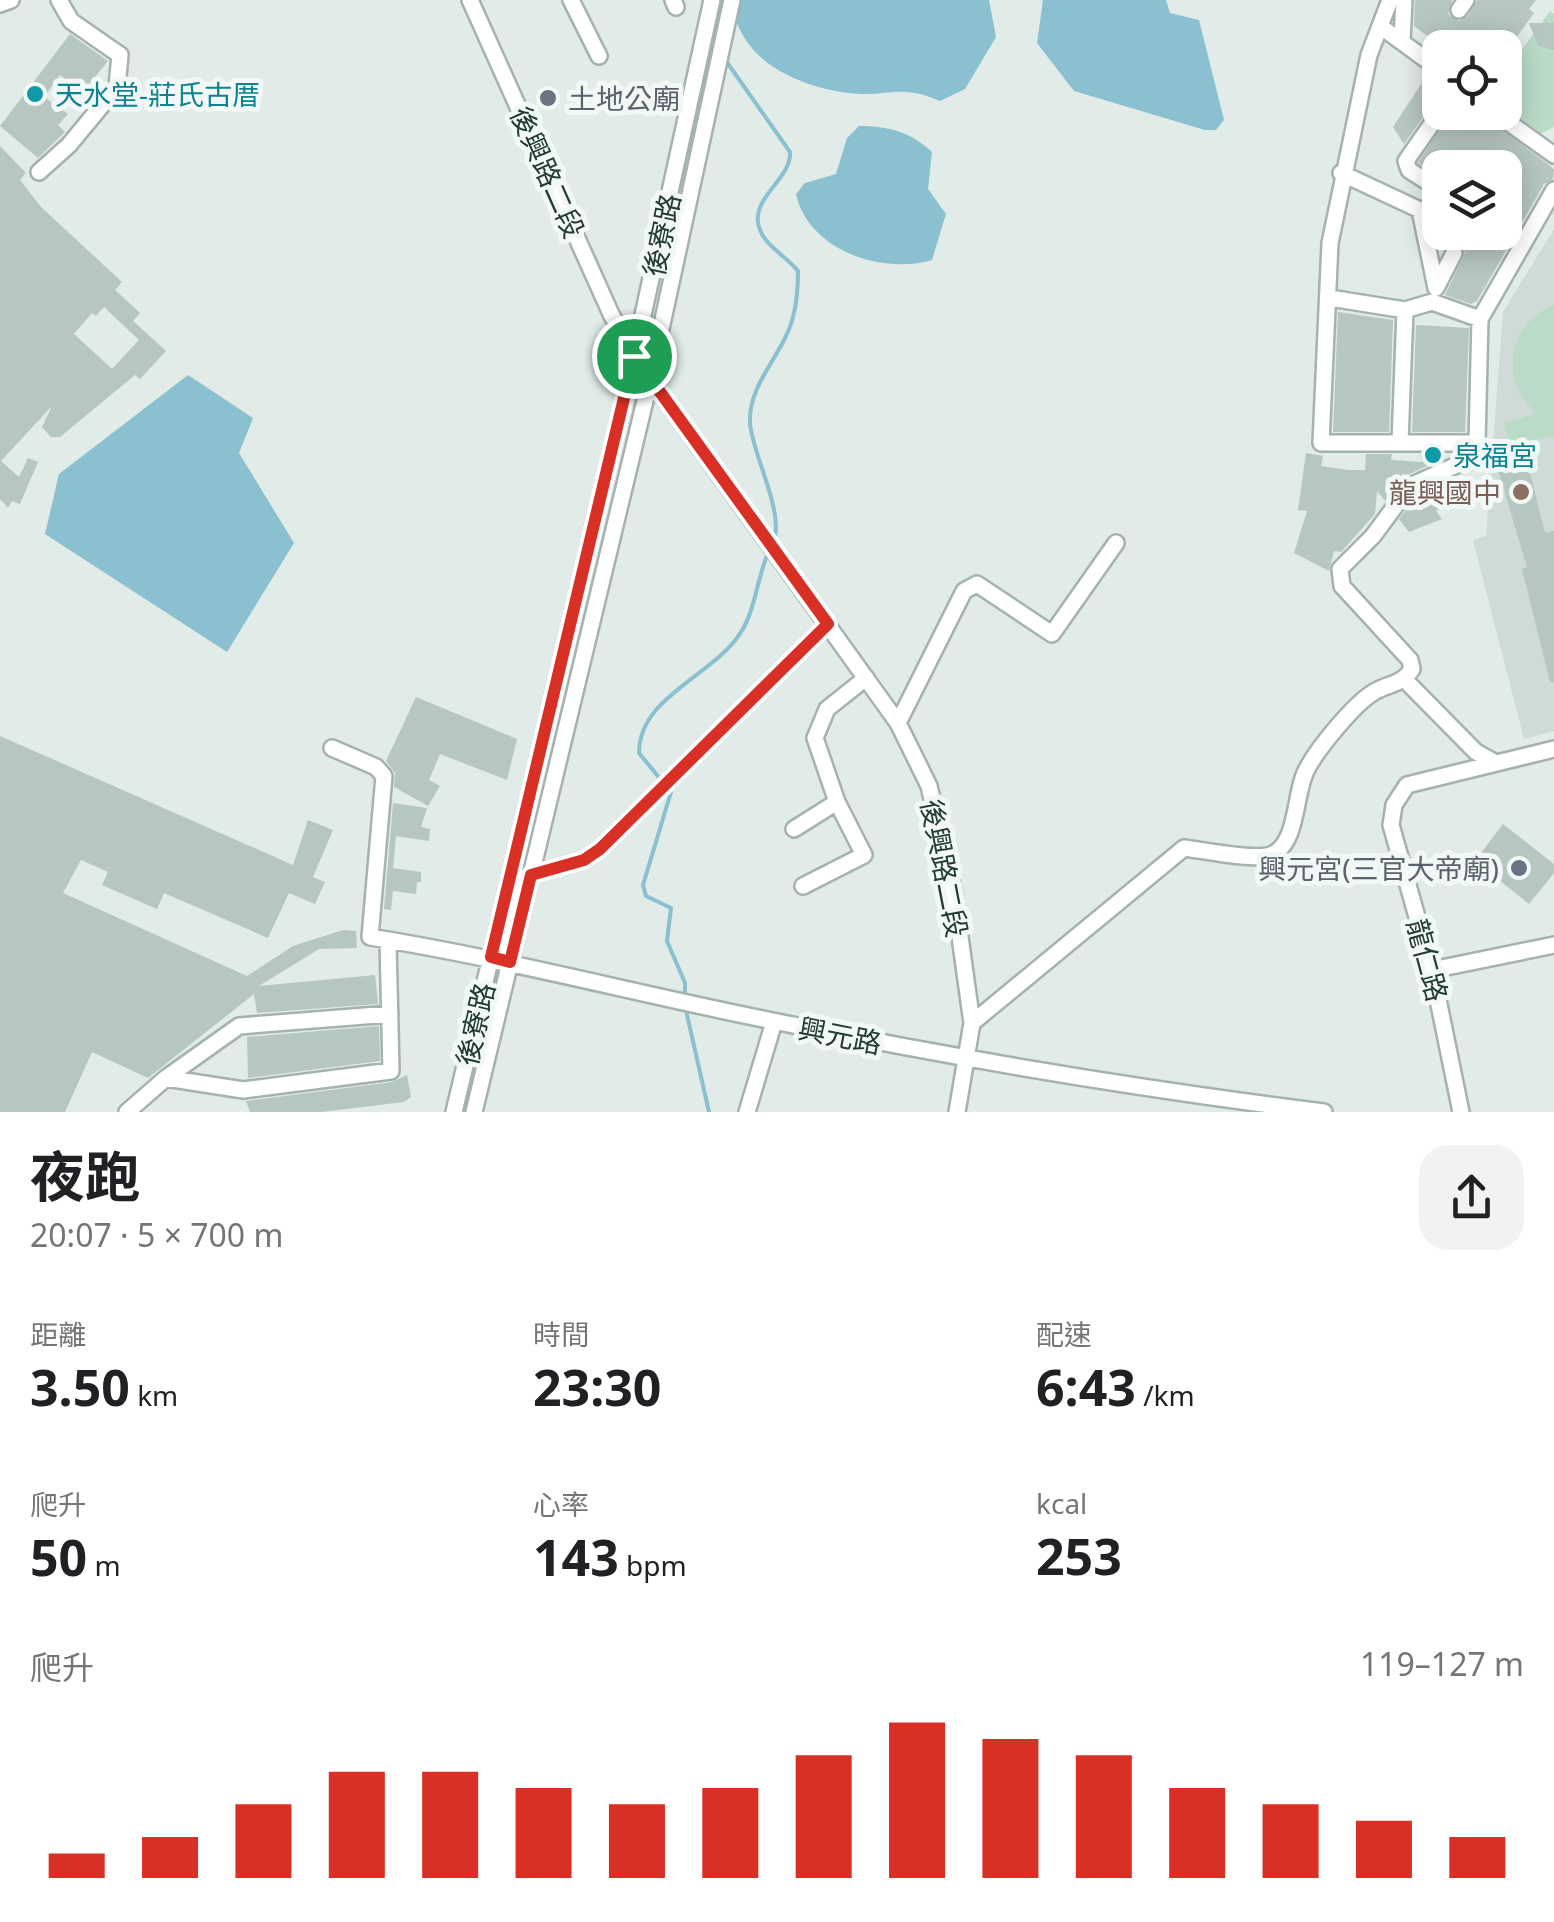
<!DOCTYPE html>
<html lang="zh-TW">
<head>
<meta charset="utf-8">
<style>
	body { margin:0; font-family:"Noto Sans","Noto Sans TC",sans-serif; background:#f2f2f2; color:#202124; height:100vh; display:flex; flex-direction:column; font-size:38px; white-space:nowrap }
	* { box-sizing:border-box; margin:0 }
	p { font-size:32px; color:#757577 }
	.icon { flex:none; width:55px; height:55px; fill:none; stroke:currentColor; stroke-width:2; stroke-linecap:round; stroke-linejoin:round }
	.map { position:relative; height:1112px; overflow:hidden }
	.sheet { display:flex; flex-direction:column; background:#fff; flex:1 }
	.sheet>* { flex:none }
	.fabs { position:absolute; left:1422px; top:30px; display:grid; gap:20px }
	.fabs a { display:grid; place-items:center; width:100px; height:100px; border-radius:20px; background:#fff; box-shadow:0 5px 25px #0003; font-size:50px }
	.pin { position:absolute; display:grid; place-items:center; width:85px; height:85px; color:#fff; margin:-42px; border:5px solid #fff; border-radius:50%; box-shadow:0 2px 10px #0007 }
	.round { display:grid; place-items:center; flex:none; width:105px; height:105px; border-radius:30px; background:#f2f2f2 }
	.overview { display:flex; align-items:center; justify-content:space-between; height:170px; padding:0 30px }
	h1 { font-size:55px; font-weight:700; line-height:75px }
	.metrics { display:grid; grid-template-columns:repeat(3,1fr); gap:15px; height:170px; padding:10px 30px }
	.metrics div { display:grid; align-content:center }
	.metrics b { font-size:50px; font-weight:700 }
	.metrics small { font-size:28px; font-weight:400 }
	.metrics p { font-size:28px }
	.chart { height:280px; padding:20px 30px }
	.chart p { display:flex; justify-content:space-between }
	.chart svg { width:100%; height:180px; margin-top:10px; stroke:#d93025; stroke-width:6 }
	.map>svg:first-child { display:block }
</style>
</head>
<body>
<div class="map">
<svg width="1554" height="1112" viewBox="0 0 1554 1112">
	<rect width="100%" height="100%" fill="#e1ebe7"/>
	<path fill="#cfdbd6" d="M 1554,229 L 1554,731 L 1524,739 L 1473,540 L 1486,536 L 1503,312 Z"/>
	<path fill="#badcc6" d="M 1550,11 L 1554,14 L 1554,127 L 1536,136 L 1505,112 L 1505,73 Z
		M 1554,305 L 1554,436 L 1510,446 L 1504,423 L 1537,414 C 1499,382 1507,323 1554,305 Z"/>
	<path fill="#8ac0cf" d="M 732,0 L 989,0 L 996,37 L 965,89 L 940,101 C 897,83 890,98 849,93 C 795,86 737,59 732,0 Z
		M 1043,0 L 1166,0 L 1170,13 L 1199,20 L 1224,120 L 1216,130 L 1205,130 L 1074,91 L 1037,43 Z
		M 859,126 C 888,126 911,132 932,152 L 928,189 L 946,214 L 932,260 C 882,275 808,250 796,194 L 805,183 L 836,174 L 847,138 Z
		M 188,375 L 253,418 L 239,453 L 294,543 L 227,652 L 45,534 L 59,474 Z"/>
	<g fill="none" stroke-linecap="round" stroke-linejoin="round">
		<path stroke="#8ac0cf" stroke-width="4" d="M 724,58 L 790,152 C 792,180 747,199 760,230 C 766,246 788,258 798,271 C 798,286 797,302 793,317 C 784,354 748,383 750,423 C 752,454 786,515 773,542
			M 661,780 L 639,753 C 639,696 714,676 741,632 C 756,609 757,576 769,551
			M 667,787 L 671,792 L 643,885 L 646,896 L 671,908 L 667,941 L 685,983 L 685,996
			M 685,1006 L 709,1112"/>
	</g>
	<path fill="#b6c6c0" fill-rule="evenodd" d="M 1415,0 L 1452,0 L 1448,14 L 1459,21 L 1468,16 L 1477,0 L 1536,0 L 1529,9 L 1534,13 L 1509,48 L 1444,48 L 1414,26 Z
		M 1529,23 L 1554,23 L 1554,50 L 1538,46 Z
		M 70,34 L 108,61 L 83,92 L 60,75 L 44,97 L 68,114 L 58,125 L 65,132 L 38,158 L 0,126 Z
		M 1427,75 L 1440,83 L 1440,101 L 1431,106 L 1404,144 L 1393,127 Z
		M 1451,112 L 1480,112 L 1554,169 L 1553,179 L 1544,184 L 1477,301 L 1471,304 L 1445,295 L 1465,253 L 1458,243 L 1444,246 L 1451,232 L 1505,232 L 1505,168 L 1440,168 L 1440,177 L 1418,163 Z
		M 0,146 L 26,173 L 20,180 L 41,207 L 122,282 L 115,290 L 140,313 L 133,321 L 166,351 L 140,379 L 135,375 L 60,437 L 51,437 L 42,427 L 52,406 L 1,461 L 19,477 L 28,458 L 38,462 L 20,504 L 12,501 L 8,508 L 0,499 ZM 104,307 L 139,340 L 112,369 L 74,334 L 92,313 L 96,316 Z
		M 1338,312 L 1393,320 L 1389,432 L 1333,432 Z
		M 1416,325 L 1469,328 L 1465,432 L 1412,432 Z
		M 1523,444 L 1545,533 L 1554,531 L 1554,682 L 1550,682 L 1522,569 L 1527,567 L 1493,453 Z
		M 1306,453 L 1323,456 L 1321,466 L 1348,470 L 1365,470 L 1366,454 L 1392,454 L 1391,460 L 1422,462 L 1420,454 L 1444,454 L 1445,458 L 1405,476 L 1385,501 L 1377,491 L 1375,514 L 1341,552 L 1334,551 L 1329,571 L 1294,553 L 1307,511 L 1298,510 Z
		M 1429,490 L 1442,506 L 1436,511 L 1442,519 L 1409,532 L 1399,519 L 1417,495 Z
		M 416,697 L 517,739 L 507,780 L 440,754 L 429,780 L 440,786 L 428,806 L 394,787 L 395,773 L 386,761 Z
		M 0,736 L 293,865 L 308,820 L 333,830 L 313,877 L 325,882 L 315,904 L 289,893 L 268,938 L 164,893 L 157,909 L 102,885 L 108,872 L 81,860 L 63,893 L 247,976 L 293,946 L 343,930 L 356,931 L 357,948 L 319,949 L 259,986 L 375,975 L 378,1004 L 257,1013 L 254,994 L 148,1078 L 92,1052 L 65,1112 L 0,1112 Z
		M 393,803 L 427,808 L 421,827 L 430,829 L 429,841 L 396,836 L 393,868 L 421,872 L 421,882 L 417,882 L 416,894 L 393,891 L 391,910 L 384,909 Z
		M 1503,824 L 1554,864 L 1554,873 L 1529,904 L 1475,861 Z
		M 379,1026 L 380,1061 L 248,1078 L 247,1037 Z
		M 407,1075 L 411,1097 L 404,1102 L 321,1112 L 250,1112 L 246,1101 L 392,1082 Z"/>
	<g fill="none" stroke-linecap="round" stroke-linejoin="round">
		<g stroke="#a4b3ae" stroke-width="20">
			<path id="minor" d="M 470,0 L 611,314 L 634,356 L 898,723 L 929,786 L 954,894 L 972,1023 L 957,1112
				M 571,0 L 599,56
				M 673,0 L 676,7
				M 1390,0 L 1369,55 L 1330,243 L 1321,443 L 1477,443
				M 0,4 L 11,0
				M 1459,10 L 1466,0
				M 1380,26 L 1440,70
				M 1402,42 L 1404,0
				M 1494,112 L 1554,155
				M 39,172 L 69,145 L 117,87 L 120,55 L 71,21 L 59,0
				M 1341,173 L 1420,210 L 1436,288
				M 1440,190 L 1409,170 L 1406,161 L 1440,112
				M 1436,288 L 1454,253
				M 1330,298 L 1405,310 L 1432,302 L 1480,319
				M 1400,442 L 1405,310
				M 1405,680 L 1476,752 L 1496,763
				M 898,723 L 964,591 L 977,584 L 1052,634 L 1116,543
				M 332,748 L 376,767 L 384,776 L 370,937 C 507,959 641,995 778,1022 C 959,1059 1141,1089 1324,1112
				M 794,829 L 837,802
				M 531,875 L 584,860 L 600,849 L 828,624
				M 803,886 L 864,855 L 837,802 L 815,738 L 827,709 L 866,678
				M 1432,970 L 1554,945
				M 972,1023 L 1184,848 C 1203,850 1260,863 1275,853 C 1299,838 1294,790 1308,767 C 1319,747 1354,704 1374,692 C 1389,683 1402,685 1412,669 L 1410,660 L 1342,586 L 1340,569 L 1373,536 L 1410,486 L 1472,458 L 1477,443 L 1480,319 L 1554,190
				M 166,1078 L 239,1026 L 390,1014
				M 127,1112 L 166,1078 L 243,1090 L 391,1071 L 388,940
				M 454,1112 L 634,356 L 712,0
				M 474,1112 L 650,380 L 732,0
				M 747,1112 L 774,1022
				M 1461,1112 L 1432,970 L 1391,825 L 1394,805 L 1407,785 L 1554,749"/>
		</g>
		<use href="#minor" stroke="#fff" stroke-width="15"/>
	</g>
	<g fill="none" stroke-linecap="round" stroke-linejoin="round">
		<g stroke="#fff" stroke-width="20">
			<path id="route" d="M 634,356 L 828,624 L 600,849 L 584,860 L 531,875 L 510,962 L 491,957 Z"/>
		</g>
		<use href="#route" stroke="#d93025" stroke-width="12"/>
	</g>
	<g fill="#0f9aa8" stroke="#f1f8f5" stroke-width="4">
		<circle cx="35" cy="94" r="10"/>
		<circle cx="1433" cy="455" r="10"/>
	</g>
	<g fill="#6b7280" stroke="#f1f8f5" stroke-width="4">
		<circle cx="548" cy="98" r="10"/>
		<circle cx="1519" cy="868" r="10"/>
	</g>
	<circle fill="#8d6e63" stroke="#f1f8f5" stroke-width="4" cx="1521" cy="492" r="10"/>
	<g text-anchor="middle" dominant-baseline="central" stroke-width="10" stroke-linejoin="round" paint-order="stroke">
		<g font-size="28" fill="#0d838f" stroke="#f1f8f5" text-anchor="start">
			<text x="55" y="94">天水堂-莊氏古厝</text>
			<text x="1453" y="455">泉福宮</text>
		</g>
		<g font-size="28" fill="#5b616d" stroke="#f1f8f5" text-anchor="start">
			<text x="568" y="98">土地公廟</text>
			<text x="1499" y="868" text-anchor="end">興元宮(三官大帝廟)</text>
		</g>
		<g font-size="28" fill="#223b36" stroke="#f1f8f5">
			<text transform="translate(548 172) rotate(66)">後興路二段</text>
			<text transform="translate(661 235) rotate(-78)">後寮路</text>
			<text transform="translate(945 868) rotate(79)">後興路二段</text>
			<text transform="translate(1428 960) rotate(75)">龍仁路</text>
			<text transform="translate(475 1024) rotate(-77)">後寮路</text>
			<text transform="translate(840 1035) rotate(11)">興元路</text>
		</g>
		<g font-size="28" fill="#785e54" stroke="#f1f8f5" text-anchor="end">
			<text x="1501" y="492">龍興國中</text>
		</g>
	</g>
</svg>
<div class="fabs">
<a><svg class="icon" aria-label="locate" viewBox="0 0 24 24"><circle cx="12" cy="12" r="6"/><path d="M12 2v4M12 18v4M2 12h4M18 12h4"/></svg></a>
<a><svg class="icon" aria-label="layers" viewBox="0 0 24 24"><path d="M12 4l9 5-9 5-9-5zM3 14l9 5 9-5"/></svg></a>
</div>
<div class="pin" style="left:634px;top:356px;background:#1e9e55"><svg class="icon" aria-label="arrive" viewBox="0 0 24 24"><path d="M6 21V4h12l-3 4 3 4H6"/></svg></div>
</div>
<section class="sheet">
<div class="overview"><div><h1>夜跑</h1><p>20:07 · 5 × 700 m</p></div><a class="round"><svg class="icon" aria-label="share" viewBox="0 0 24 24"><path d="M12 15V3M7 8l5-5 5 5M5 13v7h14v-7"/></svg></a></div>
<div class="metrics">
<div><p>距離</p><b>3.50<small> km</small></b></div>
<div><p>時間</p><b>23:30</b></div>
<div><p>配速</p><b>6:43<small> /km</small></b></div>
</div>
<div class="metrics">
<div><p>爬升</p><b>50<small> m</small></b></div>
<div><p>心率</p><b>143<small> bpm</small></b></div>
<div><p>kcal</p><b>253</b></div>
</div>
<div class="chart"><p><span>爬升</span>119–127 m</p>
<svg viewBox="0 0 160 44" preserveAspectRatio="none"><path d="M5 44V38M15 44V34M25 44V26M35 44V18M45 44V18M55 44V22M65 44V26M75 44V22M85 44V14M95 44V6M105 44V10M115 44V14M125 44V22M135 44V26M145 44V30M155 44V34"/></svg>
</div>
</section>
</body>
</html>
